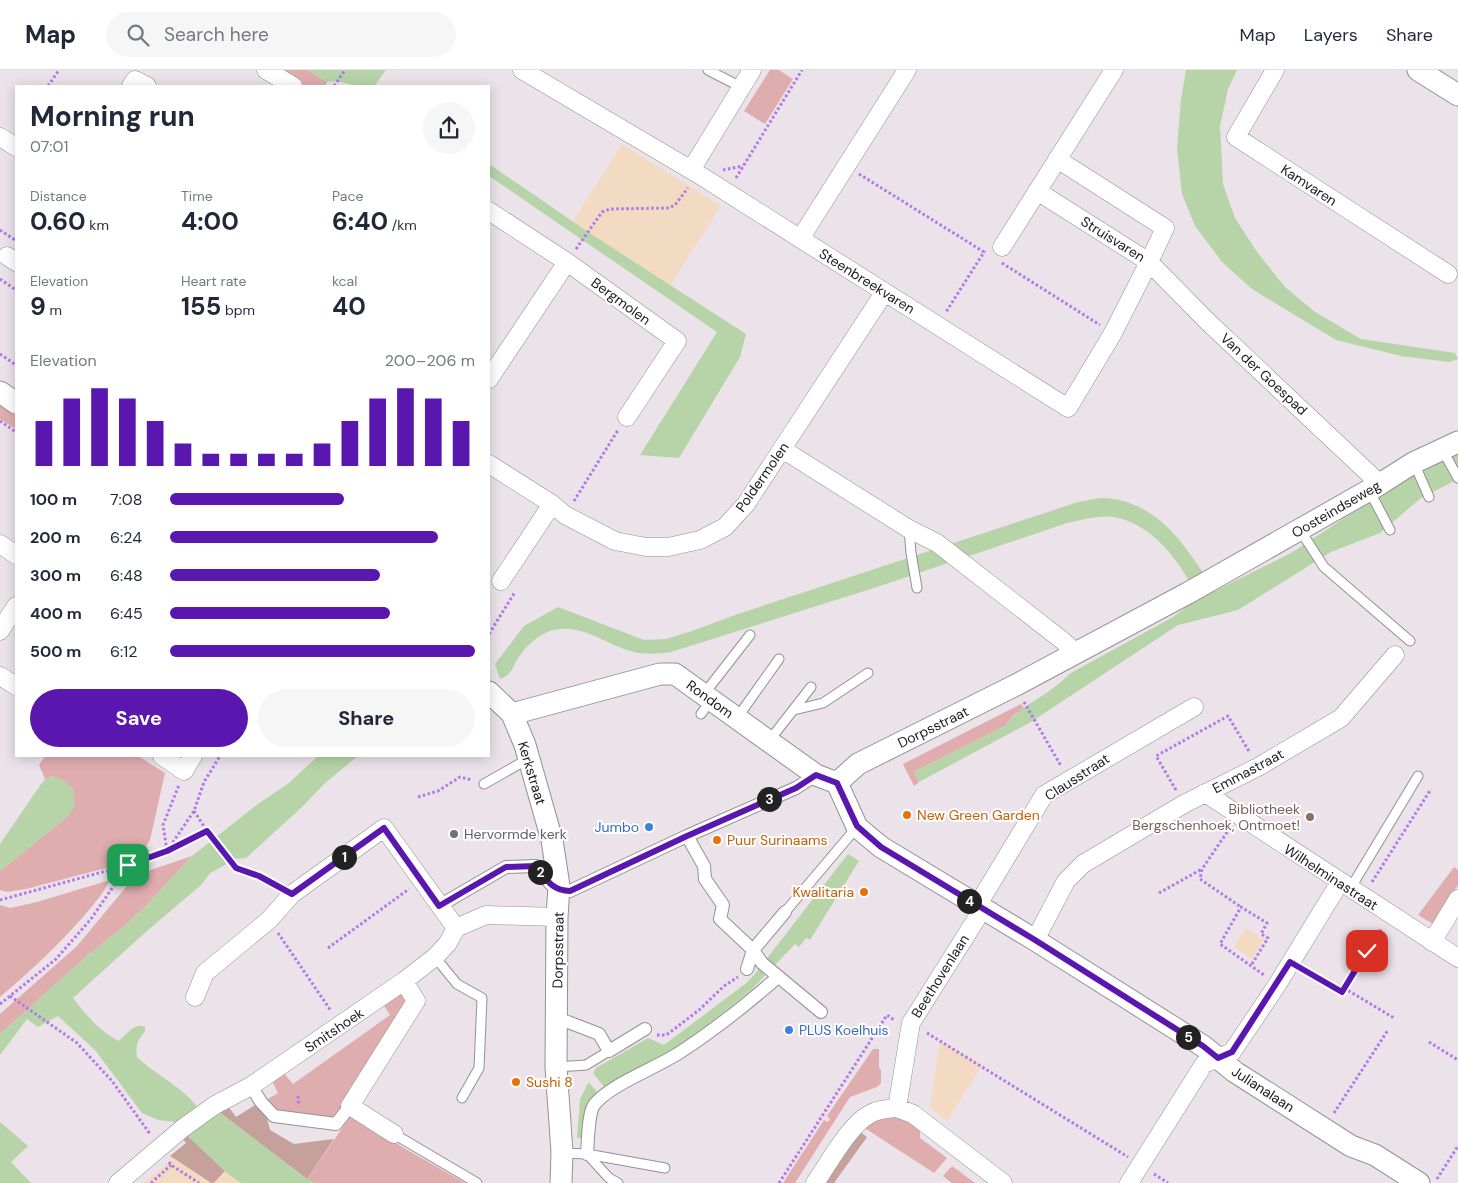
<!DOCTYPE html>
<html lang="en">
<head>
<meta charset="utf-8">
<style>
	body { margin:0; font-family:"DM Sans",sans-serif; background:#f6f6f7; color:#1f2937; height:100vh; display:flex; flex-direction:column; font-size:19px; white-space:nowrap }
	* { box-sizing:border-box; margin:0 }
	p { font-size:16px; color:#747a83 }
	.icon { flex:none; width:28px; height:28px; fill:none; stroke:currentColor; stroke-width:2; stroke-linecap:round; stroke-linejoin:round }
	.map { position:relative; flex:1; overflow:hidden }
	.panel { position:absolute; left:15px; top:15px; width:475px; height:672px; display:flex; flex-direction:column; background:#fff; border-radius:0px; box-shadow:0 2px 12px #0003 }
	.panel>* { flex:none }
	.pin { position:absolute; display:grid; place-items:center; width:42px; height:42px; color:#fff; margin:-21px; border-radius:10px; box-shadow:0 2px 8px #0006 }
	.km { position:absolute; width:25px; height:25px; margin:-12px; border-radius:50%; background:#222; color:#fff; font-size:14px; line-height:25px; text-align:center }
	.round { display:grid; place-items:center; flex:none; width:52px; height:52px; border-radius:26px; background:#f6f6f7 }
	.summary { display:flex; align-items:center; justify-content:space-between; height:85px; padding:0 15px }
	h1 { font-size:28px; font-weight:700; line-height:38px }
	.metrics { display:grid; grid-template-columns:repeat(3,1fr); gap:8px; height:85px; padding:5px 15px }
	.metrics div { display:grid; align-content:center }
	.metrics b { font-size:25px; font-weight:700 }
	.metrics small { font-size:14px; font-weight:400 }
	.metrics p { font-size:14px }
	.chart { height:140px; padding:10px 15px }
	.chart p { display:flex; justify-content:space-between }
	.chart svg { width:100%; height:90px; margin-top:5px; stroke:#5917af; stroke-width:6 }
	.cta { display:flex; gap:10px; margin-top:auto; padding:10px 15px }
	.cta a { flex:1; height:58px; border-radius:30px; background:#5917af; color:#fff; font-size:20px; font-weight:700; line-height:58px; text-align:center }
	.cta a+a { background:#f6f6f7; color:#1f2937 }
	ul { padding:0 15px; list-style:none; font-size:16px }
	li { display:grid; grid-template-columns:80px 60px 1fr; align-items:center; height:38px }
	li i { height:12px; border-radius:6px; background:#5917af }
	header { display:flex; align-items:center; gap:30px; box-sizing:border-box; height:70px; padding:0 25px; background:#fff; border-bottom:1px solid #e0e1e3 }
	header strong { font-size:24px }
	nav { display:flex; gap:28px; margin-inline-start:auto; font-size:18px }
	.search { width:350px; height:45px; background:#f6f6f7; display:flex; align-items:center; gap:12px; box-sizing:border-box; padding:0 18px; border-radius:28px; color:#747a83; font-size:19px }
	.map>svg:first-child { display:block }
</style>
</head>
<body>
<header>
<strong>Map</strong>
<div class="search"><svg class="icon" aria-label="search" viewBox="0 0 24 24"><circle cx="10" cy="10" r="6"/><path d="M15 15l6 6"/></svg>Search here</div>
<nav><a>Map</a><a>Layers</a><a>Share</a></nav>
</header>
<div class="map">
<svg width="1458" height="1113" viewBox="0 0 1458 1113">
	<rect width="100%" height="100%" fill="#ebe2ea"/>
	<path fill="#e0adaf" d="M 279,0 L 308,0 L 327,12 L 325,16 L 305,16 Z
		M 770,0 L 779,0 L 793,9 L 765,54 L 744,41 Z
		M 0,333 L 16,344 L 16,359 L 0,349 Z
		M 1021,634 L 1024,638 L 1013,646 L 1005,656 L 914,702 L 919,712 L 914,716 L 903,694 Z
		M 45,686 L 138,686 L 165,703 L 150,770 L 140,786 L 125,793 L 26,819 L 7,822 L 0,820 L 0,801 L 68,746 L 54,706 L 45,709 L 39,695 Z
		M 192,786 L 144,838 L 124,856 L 87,886 L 0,964 L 0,944 L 77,876 L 136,805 Z
		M 1454,797 L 1458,800 L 1458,815 L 1433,854 L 1418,845 Z
		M 110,810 C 103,824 93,835 83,847 C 57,876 30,902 0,927 L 0,835 L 10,838 L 37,832 Z
		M 399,922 L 403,923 L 407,931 L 336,1049 L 276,1041 L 266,1030 L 278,1023 L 272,1011 L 284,1003 L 293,1014 L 390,945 L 383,934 Z
		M 873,979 L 879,979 L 879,997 L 881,1000 L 881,1013 L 877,1017 L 850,1027 L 795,1113 L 783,1113 L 824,1050 L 828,1052 L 830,1049 L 827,1046 Z
		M 352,1044 L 404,1078 L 465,1113 L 314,1113 L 307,1109 Z
		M 903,1046 L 920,1057 L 920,1068 L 947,1088 L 934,1103 L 863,1057 L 870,1048 Z
		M 952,1096 L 975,1113 L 952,1113 L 943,1106 Z"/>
	<path fill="#c6a19b" d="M 257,1034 L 266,1044 L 270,1060 L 294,1074 L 334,1069 L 307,1109 L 219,1042 L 228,1036 L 236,1047 Z
		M 860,1062 L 867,1067 L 834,1113 L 823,1113 Z
		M 187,1065 L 225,1101 L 214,1113 L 211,1113 L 170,1086 L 186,1073 L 182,1068 Z"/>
	<path fill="#f2dbc2" d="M 622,74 L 721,136 L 667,220 L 571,154 Z
		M 1246,858 L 1264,869 L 1252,889 L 1234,877 Z
		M 940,970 L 982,996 L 947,1051 L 930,1037 Z
		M 170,1086 L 211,1113 L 144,1113 L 171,1090 Z
		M 225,1101 L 241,1113 L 214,1113 Z"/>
	<path fill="#b6d4a7" d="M 308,0 L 386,0 L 375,15 L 376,16 L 358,16 L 337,11 L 327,12 Z
		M 1186,0 L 1237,0 L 1228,19 L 1220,56 L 1223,114 L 1235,148 L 1257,182 L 1285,217 L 1315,242 L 1361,269 L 1455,283 L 1458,289 L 1449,292 L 1401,286 L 1336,270 L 1252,219 L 1222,192 L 1195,156 L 1182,124 L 1177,78 L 1181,30 Z
		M 489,94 L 591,164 L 746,264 L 740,287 L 679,388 L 640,385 L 717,262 L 489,106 Z
		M 1458,381 L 1458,409 L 1421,428 L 1380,463 L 1331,482 L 1238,540 L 1178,555 L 1031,652 L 919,712 L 914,702 L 1005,656 C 1022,633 1051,625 1069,604 L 1173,547 L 1198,528 C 1182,494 1153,453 1113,447 C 1098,445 1082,450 1067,453 L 877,517 L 671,582 C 657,584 644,585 630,581 C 603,573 580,552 550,561 C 539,565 528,574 521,584 C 513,594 513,605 500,609 L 495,594 L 524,556 L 558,537 L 644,570 L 666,569 L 689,562 L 735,545 L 1078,432 C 1086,431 1096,428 1104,428 C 1160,431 1188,480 1215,521 L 1291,483 L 1398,413 Z
		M 318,686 L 358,686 L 324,714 L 303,736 L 246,788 L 236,789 L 210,803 L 201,815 L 148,860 L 73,928 C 87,946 99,961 119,971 C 127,964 135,952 145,957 L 145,961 C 138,970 135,975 137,987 C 157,1006 182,1016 199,1039 L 175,1052 L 158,1050 L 142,1043 L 95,980 L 58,946 L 38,957 L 27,949 L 0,985 L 0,964 L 87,886 L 124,856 L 144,838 L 192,786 L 258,734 L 289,713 Z
		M 54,706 L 65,711 L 73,718 L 75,736 L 68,746 L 0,801 L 0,774 L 39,717 L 45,709 Z
		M 848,784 L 859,791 L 810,870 L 806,868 L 799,877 L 795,874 L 752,919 L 709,954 L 675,978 L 597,1021 L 590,1030 L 587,1040 L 585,1068 L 577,1068 L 580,1029 L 596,998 L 648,968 L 664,975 L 745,914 L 754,905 Z
		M 219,1042 L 307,1109 L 316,1113 L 241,1113 L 228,1104 L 187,1065 Z
		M 0,1052 L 28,1076 L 11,1092 L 31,1113 L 0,1113 Z"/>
	<path fill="#ebe2ea" d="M 592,1002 L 606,1019 L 598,1023 L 587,1010 Z"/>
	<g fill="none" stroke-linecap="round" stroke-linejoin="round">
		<g stroke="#929292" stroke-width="11">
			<path id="service" d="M 708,0 L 741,17
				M 1442,379 L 1458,408
				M 1414,393 L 1429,427
				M 1369,420 L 1390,460
				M 909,459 L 911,483 L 917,518
				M 1300,460 L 1324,497 L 1410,571
				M 704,624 L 750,565
				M 794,640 L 823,633 L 868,603
				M 701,644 L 711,630
				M 737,648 L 779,589
				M 769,671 L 811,617
				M 484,714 L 528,689
				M 1350,819 L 1418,706
				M 785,842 L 857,757
				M 435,887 L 457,914 L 482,928 L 479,998 L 462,1028
				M 557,997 L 586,995 L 609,981
				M 394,1064 L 477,1113
				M 562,1083 L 587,1084 L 665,1098
				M 587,1084 L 609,1108 L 618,1113"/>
		</g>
		<g stroke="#929292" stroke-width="14">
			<path id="pedestrian" d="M 687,766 L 704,796 L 705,809 L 723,835 L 720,849 L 753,880 L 762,893 L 821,942
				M 439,836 L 506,797 L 536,796 C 546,809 552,821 570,821 L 687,766 L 796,718 L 816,705
				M 747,899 L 753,880 L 785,842
				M 558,950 L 568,952 L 599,964 L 609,981 L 645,959
				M 251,1016 L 261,1032 L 274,1046 L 336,1054 L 350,1036
				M 587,1084 C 588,1072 588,1044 594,1035 C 609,1015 656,998 679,983 C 713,961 747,934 778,907"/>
		</g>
		<g stroke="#929292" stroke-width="19">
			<path id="minor" d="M 266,0 L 293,16
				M 522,0 L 698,104 L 1068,338 L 1113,263 L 1149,192 L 1206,250 L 1380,414
				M 1275,0 L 1236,67 L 1448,204
				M 131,16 L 135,10 L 147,16
				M 0,67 L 16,77
				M 691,100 L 752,0
				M 1037,121 L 1149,192 L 1165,158 L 1057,89
				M 489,141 L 567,192 L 677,271 L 627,347
				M 800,169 L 907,0
				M 1002,177 L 1114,0
				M 7,186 L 16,192
				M 489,309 L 567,192
				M 782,379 L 909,459 L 937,473 L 1063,571 L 1076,583
				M 489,394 L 552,434 L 565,445 L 615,471 L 646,477 L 668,477 L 700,470 L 725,457 L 746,434 L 884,223
				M 0,474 L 16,485
				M 501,511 L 552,434
				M 0,561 L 16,536
				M 0,606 L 16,616
				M 162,686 L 184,701 L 193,686
				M 1205,723 L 1458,888
				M 977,836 L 1044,725 L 1194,637
				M 1035,870 L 1066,811 L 1083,794 L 1184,734 L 1258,697 L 1341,648 L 1395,585
				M 1432,872 L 1458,829
				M 195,927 L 205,903 L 269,850 L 292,824 L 384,758 L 456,858
				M 897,1038 L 913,1044 L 1003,1113
				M 394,1064 L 350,1036 L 416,931 L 404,911
				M 118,1113 L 183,1058 L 215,1035 L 251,1016 L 404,911 L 435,887 L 448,873 L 456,858 L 486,845 L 557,847
				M 815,1113 C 829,1093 849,1055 870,1044 C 879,1039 887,1039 897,1038 L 911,953 L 982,840
				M 1129,1113 L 1204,994 L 1232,982 L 1277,915 L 1340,812"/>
		</g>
		<g stroke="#929292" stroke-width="23">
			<path id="tertiary" d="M 1418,0 L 1458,25
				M 0,322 L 16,333
				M 489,622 L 512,644 L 525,675 L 552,770 L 559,816 L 557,847 L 556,997 L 562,1082 L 561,1113
				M 512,644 L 660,604 L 675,604 L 816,705 L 837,713
				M 837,713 L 857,757 L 881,777 L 1035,870 L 1203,976 L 1235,1002 L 1351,1076 L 1375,1085 L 1419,1113
				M 837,713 L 858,694 L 1016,615 L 1188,523 L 1380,414 L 1413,393 L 1458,372"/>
		</g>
		<path stroke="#b476e8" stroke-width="3" stroke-dasharray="2.5 2.5" stroke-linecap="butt" d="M 48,16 L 59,0
			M 334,16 L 345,0
			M 723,100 L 743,96
			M 859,104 L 984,182 L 946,242
			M 736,108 L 802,0
			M 0,160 L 15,170 L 15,171
			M 576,179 L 602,142 L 610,139 L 669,138 L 675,135 L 688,118
			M 1002,193 L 1100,255
			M 0,209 L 16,220
			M 0,284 L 16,295
			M 0,351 L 16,362
			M 574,431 L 618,360
			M 489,564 L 515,522
			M 1024,632 L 1061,696
			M 1176,720 L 1156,686 L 1228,646 L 1250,683
			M 418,727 L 438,721 L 460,707 L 472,710
			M 194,741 L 207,761 L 236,798 L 276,816
			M 1230,758 L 1202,799 L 1200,809 L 1241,837
			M 207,761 L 167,781 L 194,741 L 204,712 L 220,686
			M 1372,812 L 1431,719
			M 1159,823 L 1202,799
			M 0,830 L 128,795 L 167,781 L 163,755 L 179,715
			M 278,863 L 331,941
			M 328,878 L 409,819
			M 1252,894 L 1268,868 L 1261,864 L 1267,853 L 1241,837 L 1220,874 L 1264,905
			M 1304,900 L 1342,922 L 1382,858
			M 1344,918 L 1394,948
			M 10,926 L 77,973 L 112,1011 L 150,1064
			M 0,934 L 56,889 L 91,849 L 128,795
			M 927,963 L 1128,1087
			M 657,965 L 666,965 L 673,960 L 699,940 L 724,916 L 738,907
			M 1429,972 L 1458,990
			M 298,1026 L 299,1036
			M 1334,1043 L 1388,960
			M 169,1092 L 171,1095 L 199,1113
			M 1154,1104 L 1168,1113
			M 1437,1109 L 1458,1076
			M 151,1113 L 171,1095
			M 779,1113 L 887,945 L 894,950"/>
		<use href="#service" stroke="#fff" stroke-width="9"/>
		<use href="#pedestrian" stroke="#fff" stroke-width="12"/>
		<use href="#minor" stroke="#fff" stroke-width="18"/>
		<use href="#tertiary" stroke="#fff" stroke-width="21"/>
	</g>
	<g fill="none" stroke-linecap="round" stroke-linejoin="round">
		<g stroke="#fff" stroke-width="10">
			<path id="route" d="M 128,795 L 167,781 L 207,761 L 236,798 L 259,806 L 292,824 L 384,758 L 439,836 L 506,797 L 536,796 C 546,809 552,821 570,821 L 687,766 L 796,718 L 816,705 L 837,713 L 857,756 L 881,777 L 1035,870 L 1203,976 L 1218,988 L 1232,982 L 1290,892 L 1342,922 L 1367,881"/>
		</g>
		<use href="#route" stroke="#5917af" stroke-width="6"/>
	</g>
	<g fill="#e8710a" stroke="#fff" stroke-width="2">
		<circle cx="907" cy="745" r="5"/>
		<circle cx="717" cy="770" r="5"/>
		<circle cx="864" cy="822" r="5"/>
		<circle cx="516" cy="1012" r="5"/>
	</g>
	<circle fill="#8d6e63" stroke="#fff" stroke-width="2" cx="1310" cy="747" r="5"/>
	<g fill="#3f7fe0" stroke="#fff" stroke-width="2">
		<circle cx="649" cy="757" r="5"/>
		<circle cx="789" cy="960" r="5"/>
	</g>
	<circle fill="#6b7280" stroke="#fff" stroke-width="2" cx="454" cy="764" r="5"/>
	<g text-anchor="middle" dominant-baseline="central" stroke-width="4" stroke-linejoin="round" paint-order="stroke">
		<g font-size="14" fill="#1b1b1b" stroke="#fff">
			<text transform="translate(1309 115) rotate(33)">Kamvaren</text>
			<text transform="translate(1113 169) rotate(32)">Struisvaren</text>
			<text transform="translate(867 211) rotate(32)">Steenbreekvaren</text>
			<text transform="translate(621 231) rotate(36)">Bergmolen</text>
			<text transform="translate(1264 304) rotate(43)">Van der Goespad</text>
			<text transform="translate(762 407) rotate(-55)">Poldermolen</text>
			<text transform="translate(1336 439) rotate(-30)">Oosteindseweg</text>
			<text transform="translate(710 629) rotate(36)">Rondom</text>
			<text transform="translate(933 657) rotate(-26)">Dorpsstraat</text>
			<text transform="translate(1248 701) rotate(-28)">Emmastraat</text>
			<text transform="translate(532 703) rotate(73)">Kerkstraat</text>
			<text transform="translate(1077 707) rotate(-33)">Clausstraat</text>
			<text transform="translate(1331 807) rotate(33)">Wilhelminastraat</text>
			<text transform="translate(558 880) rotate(-89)">Dorpsstraat</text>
			<text transform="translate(940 906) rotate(-58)">Beethovenlaan</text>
			<text transform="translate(334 960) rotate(-34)">Smitshoek</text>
			<text transform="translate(1263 1019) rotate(33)">Julianalaan</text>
		</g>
		<g font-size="14" fill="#785e54" stroke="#fff" text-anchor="end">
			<text x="1300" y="739">Bibliotheek<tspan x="1300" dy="16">Bergschenhoek, Ontmoet!</tspan></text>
		</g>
		<g font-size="14" fill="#c56008" stroke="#fff" text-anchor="start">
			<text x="917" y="745">New Green Garden</text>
			<text x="727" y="770">Puur Surinaams</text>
			<text x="854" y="822" text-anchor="end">Kwalitaria</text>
			<text x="526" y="1012">Sushi 8</text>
		</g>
		<g font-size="14" fill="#366cbe" stroke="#fff" text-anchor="end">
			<text x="639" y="757">Jumbo</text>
			<text x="799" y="960" text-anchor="start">PLUS Koelhuis</text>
		</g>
		<g font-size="14" fill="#5b616d" stroke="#fff" text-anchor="start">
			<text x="464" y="764">Hervormde kerk</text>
		</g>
	</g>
</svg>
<div class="pin" style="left:128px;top:795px;background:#1e9e55"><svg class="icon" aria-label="arrive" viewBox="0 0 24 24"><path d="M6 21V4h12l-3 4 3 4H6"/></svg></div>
<div class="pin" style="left:1367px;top:881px;background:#d93025"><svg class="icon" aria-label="check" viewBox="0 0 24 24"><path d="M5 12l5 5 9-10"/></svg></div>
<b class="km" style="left:344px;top:787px">1</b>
<b class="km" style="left:540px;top:802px">2</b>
<b class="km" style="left:769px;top:729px">3</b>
<b class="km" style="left:969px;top:831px">4</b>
<b class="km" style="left:1188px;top:967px">5</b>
<section class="panel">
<div class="summary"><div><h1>Morning run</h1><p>07:01</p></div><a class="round"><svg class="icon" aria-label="share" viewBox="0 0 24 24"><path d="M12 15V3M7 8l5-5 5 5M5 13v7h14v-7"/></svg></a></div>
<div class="metrics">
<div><p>Distance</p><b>0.60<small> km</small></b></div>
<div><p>Time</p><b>4:00</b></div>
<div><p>Pace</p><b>6:40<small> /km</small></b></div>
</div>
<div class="metrics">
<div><p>Elevation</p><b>9<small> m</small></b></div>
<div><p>Heart rate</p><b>155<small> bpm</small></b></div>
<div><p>kcal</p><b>40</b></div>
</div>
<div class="chart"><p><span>Elevation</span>200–206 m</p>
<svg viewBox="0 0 160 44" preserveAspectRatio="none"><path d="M5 44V22M15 44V11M25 44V6M35 44V11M45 44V22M55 44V33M65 44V38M75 44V38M85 44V38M95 44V38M105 44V33M115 44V22M125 44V11M135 44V6M145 44V11M155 44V22"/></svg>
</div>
<ul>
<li><b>100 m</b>7:08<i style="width:57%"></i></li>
<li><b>200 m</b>6:24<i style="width:88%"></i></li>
<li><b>300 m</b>6:48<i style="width:69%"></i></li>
<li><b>400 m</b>6:45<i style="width:72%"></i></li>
<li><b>500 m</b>6:12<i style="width:100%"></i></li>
</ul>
<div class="cta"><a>Save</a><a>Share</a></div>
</section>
</div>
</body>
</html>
